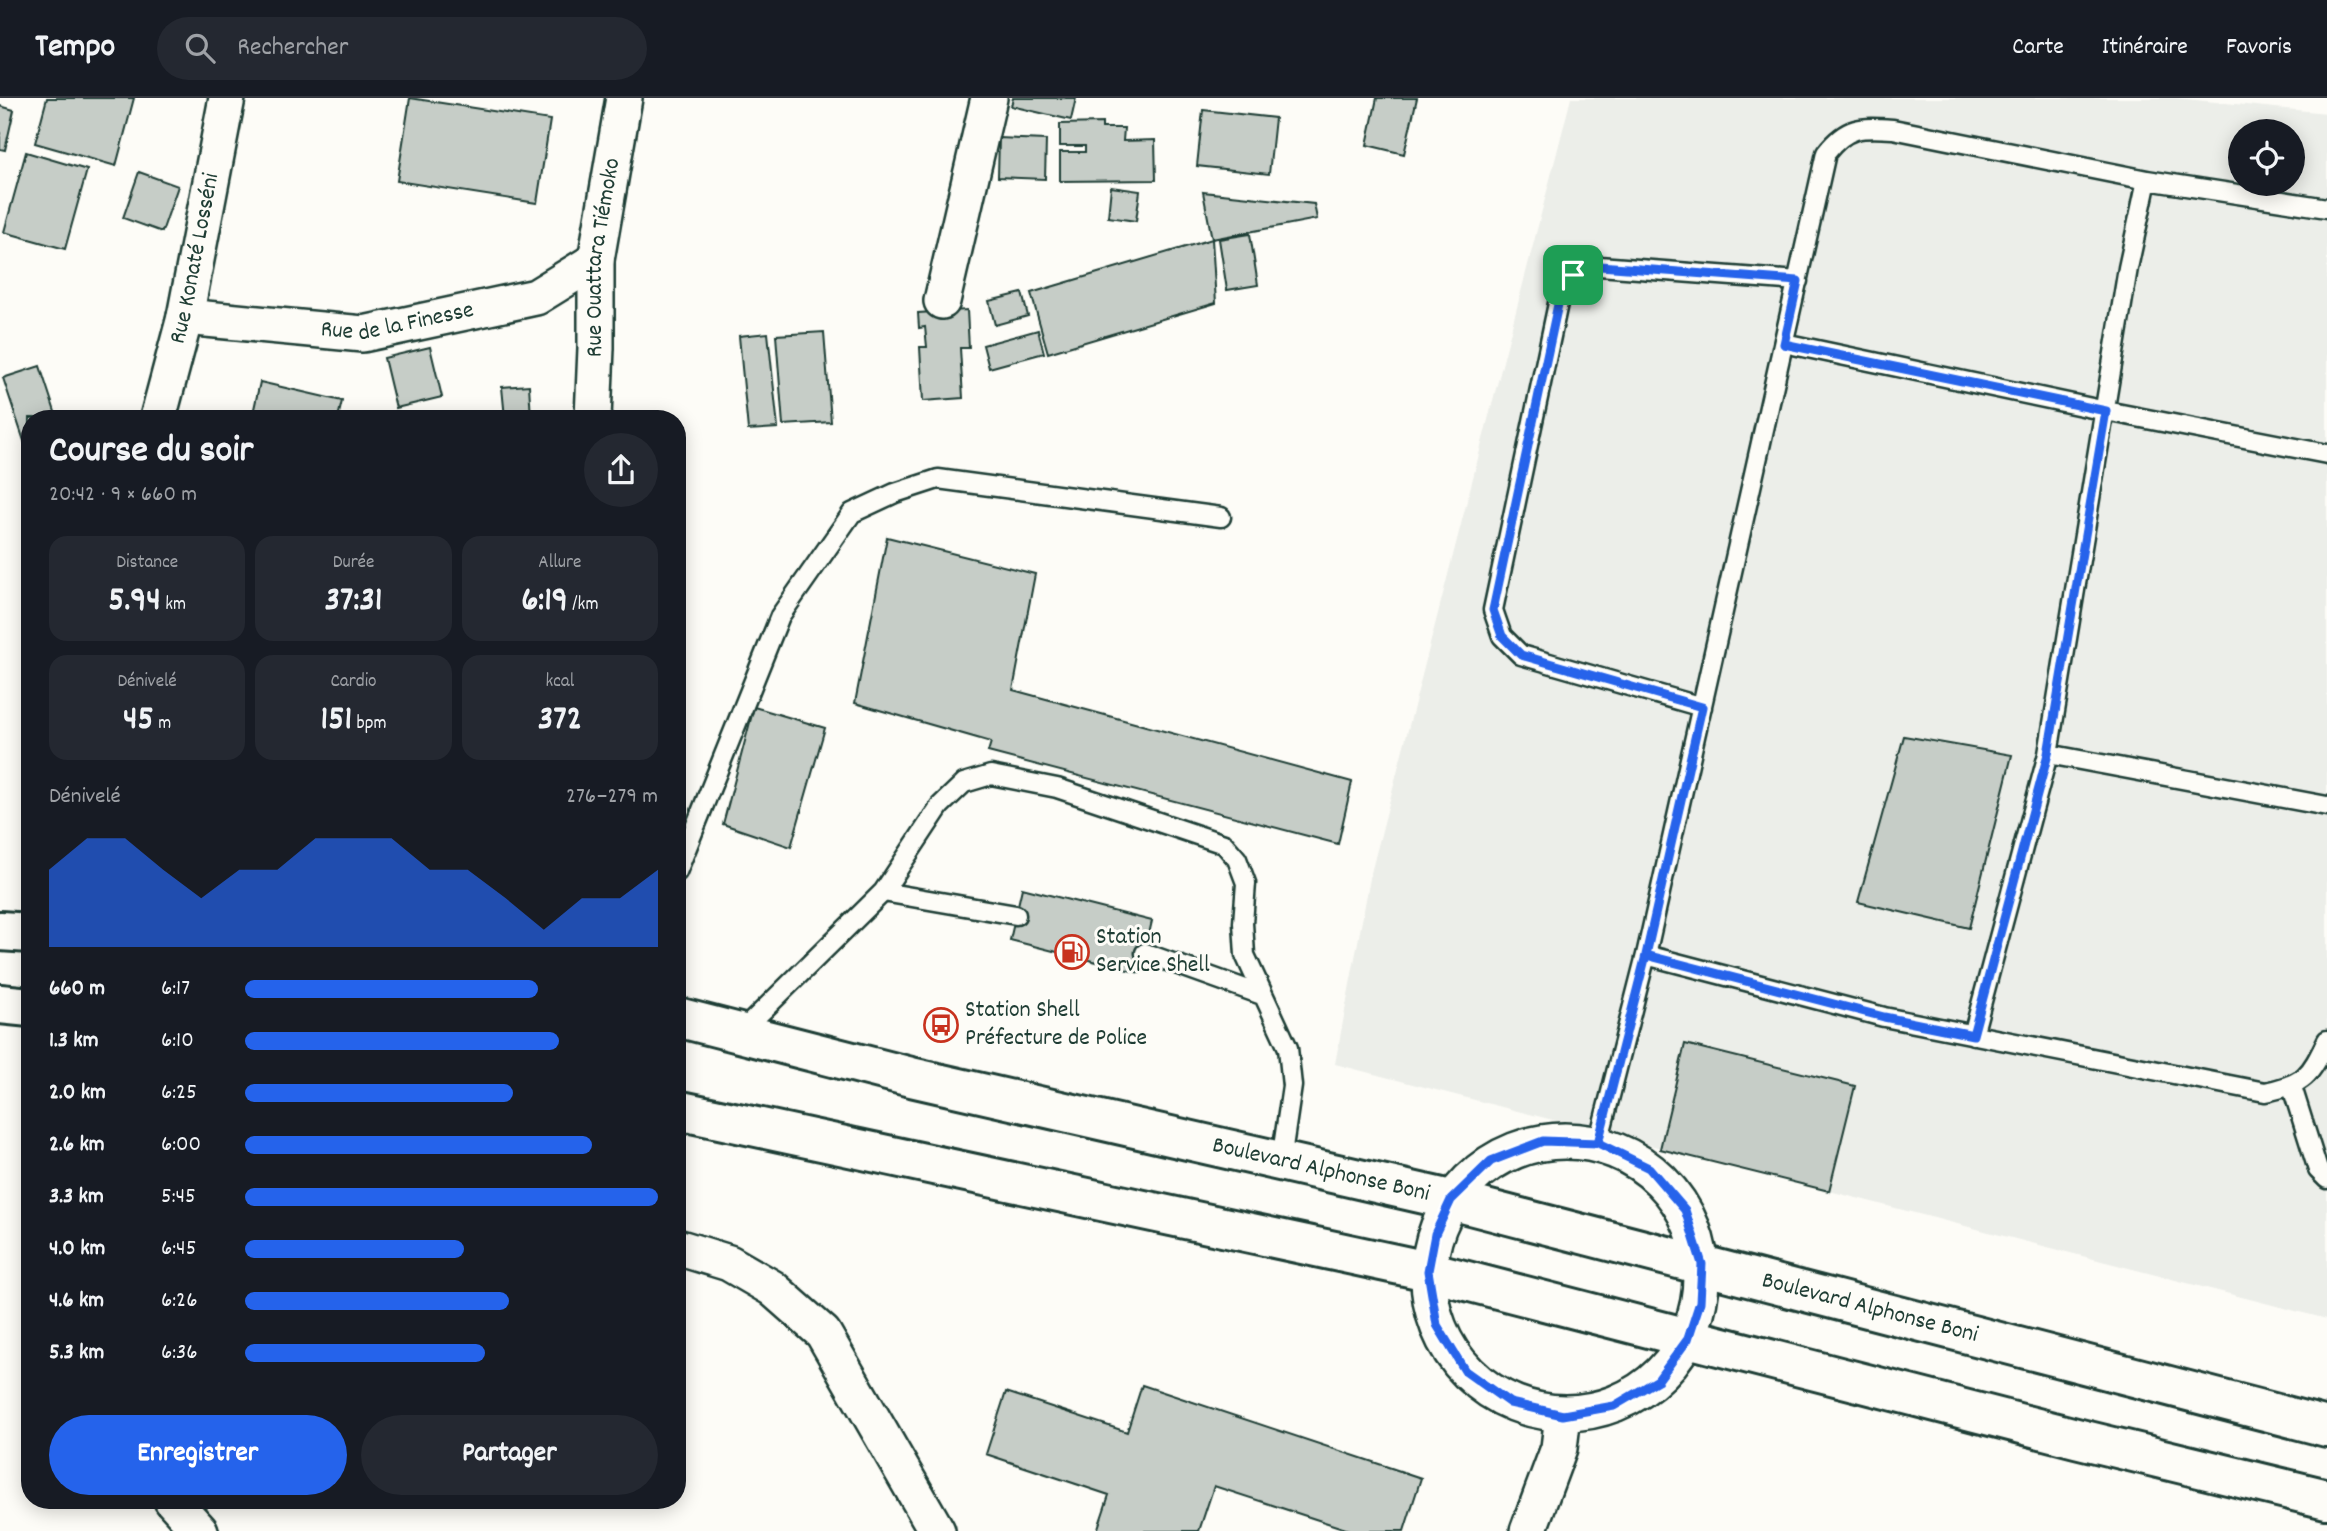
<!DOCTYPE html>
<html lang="fr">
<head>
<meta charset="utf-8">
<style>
	body { margin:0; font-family:Dekko,sans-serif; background:#242831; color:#f1f3f6; height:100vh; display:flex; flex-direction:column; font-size:26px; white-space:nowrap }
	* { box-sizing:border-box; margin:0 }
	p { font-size:23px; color:#9ea1a6 }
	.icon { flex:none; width:38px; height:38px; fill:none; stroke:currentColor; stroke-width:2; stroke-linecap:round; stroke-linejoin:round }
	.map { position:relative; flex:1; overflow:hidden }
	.sheet { position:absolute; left:21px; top:312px; width:665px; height:1099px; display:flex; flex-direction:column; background:#171b24; border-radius:28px; box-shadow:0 4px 18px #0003 }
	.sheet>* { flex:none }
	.fabs { position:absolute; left:2228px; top:21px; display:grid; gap:14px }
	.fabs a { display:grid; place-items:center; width:77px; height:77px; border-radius:50%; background:#171b24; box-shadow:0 4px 18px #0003; font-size:35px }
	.pin { position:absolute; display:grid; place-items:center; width:60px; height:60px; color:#fff; margin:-30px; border-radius:14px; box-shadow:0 4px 10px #0006 }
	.round { display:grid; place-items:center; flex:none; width:74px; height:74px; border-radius:37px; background:#242831 }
	.overview { display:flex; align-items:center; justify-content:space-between; height:119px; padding:0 28px }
	h1 { font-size:38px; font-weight:800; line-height:52px }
	.stats { display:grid; grid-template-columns:repeat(3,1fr); gap:10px; height:119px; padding:7px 28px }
	.stats div { display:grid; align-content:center; border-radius:18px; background:#242831; text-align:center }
	.stats b { font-size:35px; font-weight:800 }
	.stats small { font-size:19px; font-weight:400 }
	.stats p { font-size:19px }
	.chart { height:196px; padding:14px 28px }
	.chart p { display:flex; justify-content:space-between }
	.chart svg { width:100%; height:126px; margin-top:7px; fill:#2563eb; opacity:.7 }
	.cta { display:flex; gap:14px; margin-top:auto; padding:14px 28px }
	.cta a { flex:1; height:80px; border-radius:42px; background:#2563eb; color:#fff; font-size:28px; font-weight:800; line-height:80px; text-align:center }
	.cta a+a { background:#242831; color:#f1f3f6 }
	ul { padding:0 28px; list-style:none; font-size:23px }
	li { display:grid; grid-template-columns:112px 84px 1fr; align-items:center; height:52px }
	li i { height:18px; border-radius:9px; background:#2563eb }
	header { display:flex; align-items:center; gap:42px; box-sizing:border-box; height:98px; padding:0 35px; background:#171b24; border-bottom:2px solid #363941 }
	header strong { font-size:33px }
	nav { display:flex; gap:38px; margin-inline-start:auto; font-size:24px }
	.search { width:490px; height:63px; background:#242831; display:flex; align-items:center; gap:18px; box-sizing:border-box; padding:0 24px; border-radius:38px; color:#9ea1a6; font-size:26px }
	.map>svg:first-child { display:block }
</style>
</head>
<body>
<header>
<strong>Tempo</strong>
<div class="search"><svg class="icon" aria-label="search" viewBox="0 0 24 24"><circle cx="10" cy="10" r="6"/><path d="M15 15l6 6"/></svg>Rechercher</div>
<nav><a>Carte</a><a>Itinéraire</a><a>Favoris</a></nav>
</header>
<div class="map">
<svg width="2327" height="1433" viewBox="0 0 2327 1433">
	<rect width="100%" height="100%" fill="#fdfcf7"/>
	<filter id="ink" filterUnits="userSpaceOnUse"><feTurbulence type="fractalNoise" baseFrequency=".0143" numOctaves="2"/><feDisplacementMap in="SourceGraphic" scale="14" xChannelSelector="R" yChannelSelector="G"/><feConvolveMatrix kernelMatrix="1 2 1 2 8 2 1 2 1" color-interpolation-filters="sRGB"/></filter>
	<g filter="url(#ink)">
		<path fill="#eceee9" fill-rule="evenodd" d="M 1571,0 L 2175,0 L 2327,15 L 2327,1221 L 1335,966 L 1371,775 ZM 2240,33 L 2292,33 L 2292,86 L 2240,86 Z"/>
		<path fill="#c6cdc7" stroke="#1f3d34" stroke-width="2" d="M 47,0 L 134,0 L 116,68 L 35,45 Z
			M 410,0 L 550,22 L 537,105 L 397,83 Z
			M 1013,0 L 1076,0 L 1071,22 L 1011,8 Z
			M 1377,0 L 1417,0 L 1404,56 L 1367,47 Z
			M 0,8 L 14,12 L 5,52 L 0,51 Z
			M 1203,12 L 1275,20 L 1269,76 L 1197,68 Z
			M 1102,25 L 1102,30 L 1124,30 L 1123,43 L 1155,42 L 1156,82 L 1060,83 L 1060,54 L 1085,54 L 1085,48 L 1060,48 L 1060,26 Z
			M 999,40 L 1046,42 L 1045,81 L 998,79 Z
			M 26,54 L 87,72 L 65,151 L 4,134 Z
			M 139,74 L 178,88 L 162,134 L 123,120 Z
			M 1111,89 L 1140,93 L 1136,123 L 1108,119 Z
			M 1203,94 L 1314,106 L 1317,121 L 1212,141 Z
			M 1250,136 L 1258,187 L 1227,192 L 1219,141 Z
			M 1212,141 L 1216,205 L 1048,255 L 1031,195 Z
			M 1022,195 L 1028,218 L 995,227 L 989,203 Z
			M 967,212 L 969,250 L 960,250 L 963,300 L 923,303 L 920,249 L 927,249 L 925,229 L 919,230 L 918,215 Z
			M 1038,232 L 1044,255 L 989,270 L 983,247 Z
			M 824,234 L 831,324 L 783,327 L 776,237 Z
			M 768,235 L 778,330 L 748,332 L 739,238 Z
			M 430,249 L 442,299 L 396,310 L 384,260 Z
			M 40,268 L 57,320 L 30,320 L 30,361 L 3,280 Z
			M 260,284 L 342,303 L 338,320 L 252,320 Z
			M 529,287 L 531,320 L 505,320 L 502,289 Z
			M 887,439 L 1035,476 L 1013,592 L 1352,684 L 1338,746 L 988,654 L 991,644 L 855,605 Z
			M 754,609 L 825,630 L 791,749 L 723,726 Z
			M 1904,638 L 2012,657 L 1969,830 L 1858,804 Z
			M 1022,790 L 1152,823 L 1140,875 L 1010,842 Z
			M 1685,946 L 1855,988 L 1829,1093 L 1660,1051 Z
			M 1142,1287 L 1421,1380 L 1404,1433 L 1352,1433 L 1214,1388 L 1199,1433 L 1097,1433 L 1109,1397 L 986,1356 L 1006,1294 L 1127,1334 Z"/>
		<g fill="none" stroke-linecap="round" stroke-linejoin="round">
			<g stroke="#1f3d34" stroke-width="23">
				<path id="service" d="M 1784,245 L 2106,313 L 2327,356
					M 1702,609 L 1521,557 L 1502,538 L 1493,512 L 1560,196 L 1573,177 L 1599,168 L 1798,183
					M 2048,656 L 2327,708
					M 677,774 L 780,518 L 852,415 L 895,395 L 938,381 L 1221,419
					M 883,794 L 1016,817
					M 1145,855 L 1262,897
					M 1646,857 L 1884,919 L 2265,994 C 2305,986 2310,978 2327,942
					M 739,936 L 883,794 L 940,708 L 964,685 L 991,677 L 1057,690 L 1224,746 L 1237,761 L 1246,785 L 1243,825 L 1245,857 L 1288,950 L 1292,988 L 1281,1063
					M 1973,937 L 2048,656 L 2128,170 L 2147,82
					M 2292,989 L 2318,1072 L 2327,1081
					M 1598,1045 L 1646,857 L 1826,55 C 1847,28 1861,29 1893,31 L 2147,82 L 2327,110"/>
			</g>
			<g stroke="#1f3d34" stroke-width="40">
				<g id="minor">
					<path d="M 942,203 L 989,0"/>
					<path id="s1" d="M 185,219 L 363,236 L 536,199 L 596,162"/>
					<path id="s2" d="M 158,320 L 185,219 L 227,0"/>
					<path id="s3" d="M 593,320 L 596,250 L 596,162 L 624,0"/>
					<circle cx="1565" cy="1179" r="136"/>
					<path d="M 677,1149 L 729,1165 L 772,1190 L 823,1235 L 937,1433"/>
					<path d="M 172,1402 L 200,1433"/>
					<path d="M 1528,1433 L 1559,1350 L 1563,1317"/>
				</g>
			</g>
			<g stroke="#1f3d34" stroke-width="44">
				<g id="primary">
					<path d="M 0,833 L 30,835"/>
					<path d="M 0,906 L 30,909"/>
					<path id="s4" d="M 677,919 L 911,979 L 1451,1102 L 2327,1329"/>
					<path d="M 677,1012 L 1428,1173 L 2076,1340 L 2327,1401"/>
				</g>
			</g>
			<use href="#service" stroke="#fdfcf7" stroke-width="18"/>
			<use href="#minor" stroke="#fdfcf7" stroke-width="35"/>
			<use href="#primary" stroke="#fdfcf7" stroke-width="38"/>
		</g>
	</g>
	<g fill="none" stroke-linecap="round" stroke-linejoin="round" filter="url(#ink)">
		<g stroke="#fff" stroke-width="14">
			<path id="route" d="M 1573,177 L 1560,197 L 1493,512 L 1502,538 L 1521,557 L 1702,609 L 1646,857 L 1598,1045 L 1543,1043 L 1491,1063 L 1451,1102 L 1435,1136 L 1428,1173 L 1437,1227 L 1465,1273 L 1510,1305 L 1563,1317 L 1614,1308 L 1658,1282 L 1688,1241 L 1700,1204 L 1702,1166 L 1685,1112 L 1649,1070 L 1598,1045 L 1646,857 L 1884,919 L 1973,937 L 2048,656 L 2106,313 L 1784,246 L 1798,183 L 1600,168 L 1573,177"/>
		</g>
		<use href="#route" stroke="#2563eb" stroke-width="9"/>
	</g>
	<defs>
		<g id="fuel-ring" transform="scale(1.75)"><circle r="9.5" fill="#fdfcf7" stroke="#c8321e" stroke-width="1.5"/><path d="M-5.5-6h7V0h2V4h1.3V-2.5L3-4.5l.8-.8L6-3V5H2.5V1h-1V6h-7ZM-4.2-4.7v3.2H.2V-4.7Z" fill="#c8321e"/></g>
		<g id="bus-ring" transform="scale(1.75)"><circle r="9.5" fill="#fdfcf7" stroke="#c8321e" stroke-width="1.5"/><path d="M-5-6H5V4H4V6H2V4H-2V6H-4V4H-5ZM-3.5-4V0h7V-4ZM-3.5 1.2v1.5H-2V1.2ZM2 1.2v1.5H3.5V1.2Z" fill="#c8321e"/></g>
	</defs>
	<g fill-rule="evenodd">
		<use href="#fuel-ring" x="1072" y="854"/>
		<use href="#bus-ring" x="941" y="927"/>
	</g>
	<g text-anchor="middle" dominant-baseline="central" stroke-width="6" stroke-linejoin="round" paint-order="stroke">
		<g font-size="24" fill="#1f3d34" stroke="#fdfcf7">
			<text stroke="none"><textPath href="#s3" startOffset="161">Rue Ouattara Tiémoko</textPath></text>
			<text stroke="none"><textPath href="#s2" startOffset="164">Rue Konaté Losséni</textPath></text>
			<text stroke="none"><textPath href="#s1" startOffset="214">Rue de la Finesse</textPath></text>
			<text stroke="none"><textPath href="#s4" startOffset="662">Boulevard Alphonse Boni</textPath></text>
			<text stroke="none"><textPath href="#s4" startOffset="1228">Boulevard Alphonse Boni</textPath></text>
		</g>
		<g font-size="24" fill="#1f3d34" stroke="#fdfcf7" text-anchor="start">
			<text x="1096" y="840">Station<tspan x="1096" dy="28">Service Shell</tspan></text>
			<text x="965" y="913">Station Shell<tspan x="965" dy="28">Préfecture de Police</tspan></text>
		</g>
	</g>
</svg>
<div class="fabs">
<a><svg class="icon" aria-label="locate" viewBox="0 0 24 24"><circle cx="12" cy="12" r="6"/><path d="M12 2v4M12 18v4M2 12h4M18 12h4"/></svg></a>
</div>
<div class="pin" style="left:1573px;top:177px;background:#1e9e55"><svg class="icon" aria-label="arrive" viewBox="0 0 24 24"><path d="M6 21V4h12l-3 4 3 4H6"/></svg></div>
<section class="sheet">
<div class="overview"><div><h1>Course du soir</h1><p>20:42 · 9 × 660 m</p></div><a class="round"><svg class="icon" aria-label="share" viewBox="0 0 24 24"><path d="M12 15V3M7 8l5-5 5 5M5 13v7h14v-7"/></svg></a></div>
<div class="stats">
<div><p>Distance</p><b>5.94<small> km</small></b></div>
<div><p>Durée</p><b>37:31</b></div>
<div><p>Allure</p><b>6:19<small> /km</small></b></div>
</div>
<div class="stats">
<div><p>Dénivelé</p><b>45<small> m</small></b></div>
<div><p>Cardio</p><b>151<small> bpm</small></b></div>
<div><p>kcal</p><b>372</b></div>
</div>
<div class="chart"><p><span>Dénivelé</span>276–279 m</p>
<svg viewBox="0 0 160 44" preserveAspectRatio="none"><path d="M0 44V17L10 6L20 6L30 17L40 27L50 17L60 17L70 6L80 6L90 6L100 17L110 17L120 27L130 38L140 27L150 27L160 17V44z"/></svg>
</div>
<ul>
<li><b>660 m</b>6:17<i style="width:71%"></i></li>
<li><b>1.3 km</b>6:10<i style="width:76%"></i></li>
<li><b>2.0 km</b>6:25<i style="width:65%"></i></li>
<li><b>2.6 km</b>6:00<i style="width:84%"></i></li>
<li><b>3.3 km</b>5:45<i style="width:100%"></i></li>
<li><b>4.0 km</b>6:45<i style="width:53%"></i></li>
<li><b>4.6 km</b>6:26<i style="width:64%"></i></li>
<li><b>5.3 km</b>6:36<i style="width:58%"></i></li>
</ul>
<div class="cta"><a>Enregistrer</a><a>Partager</a></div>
</section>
</div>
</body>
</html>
